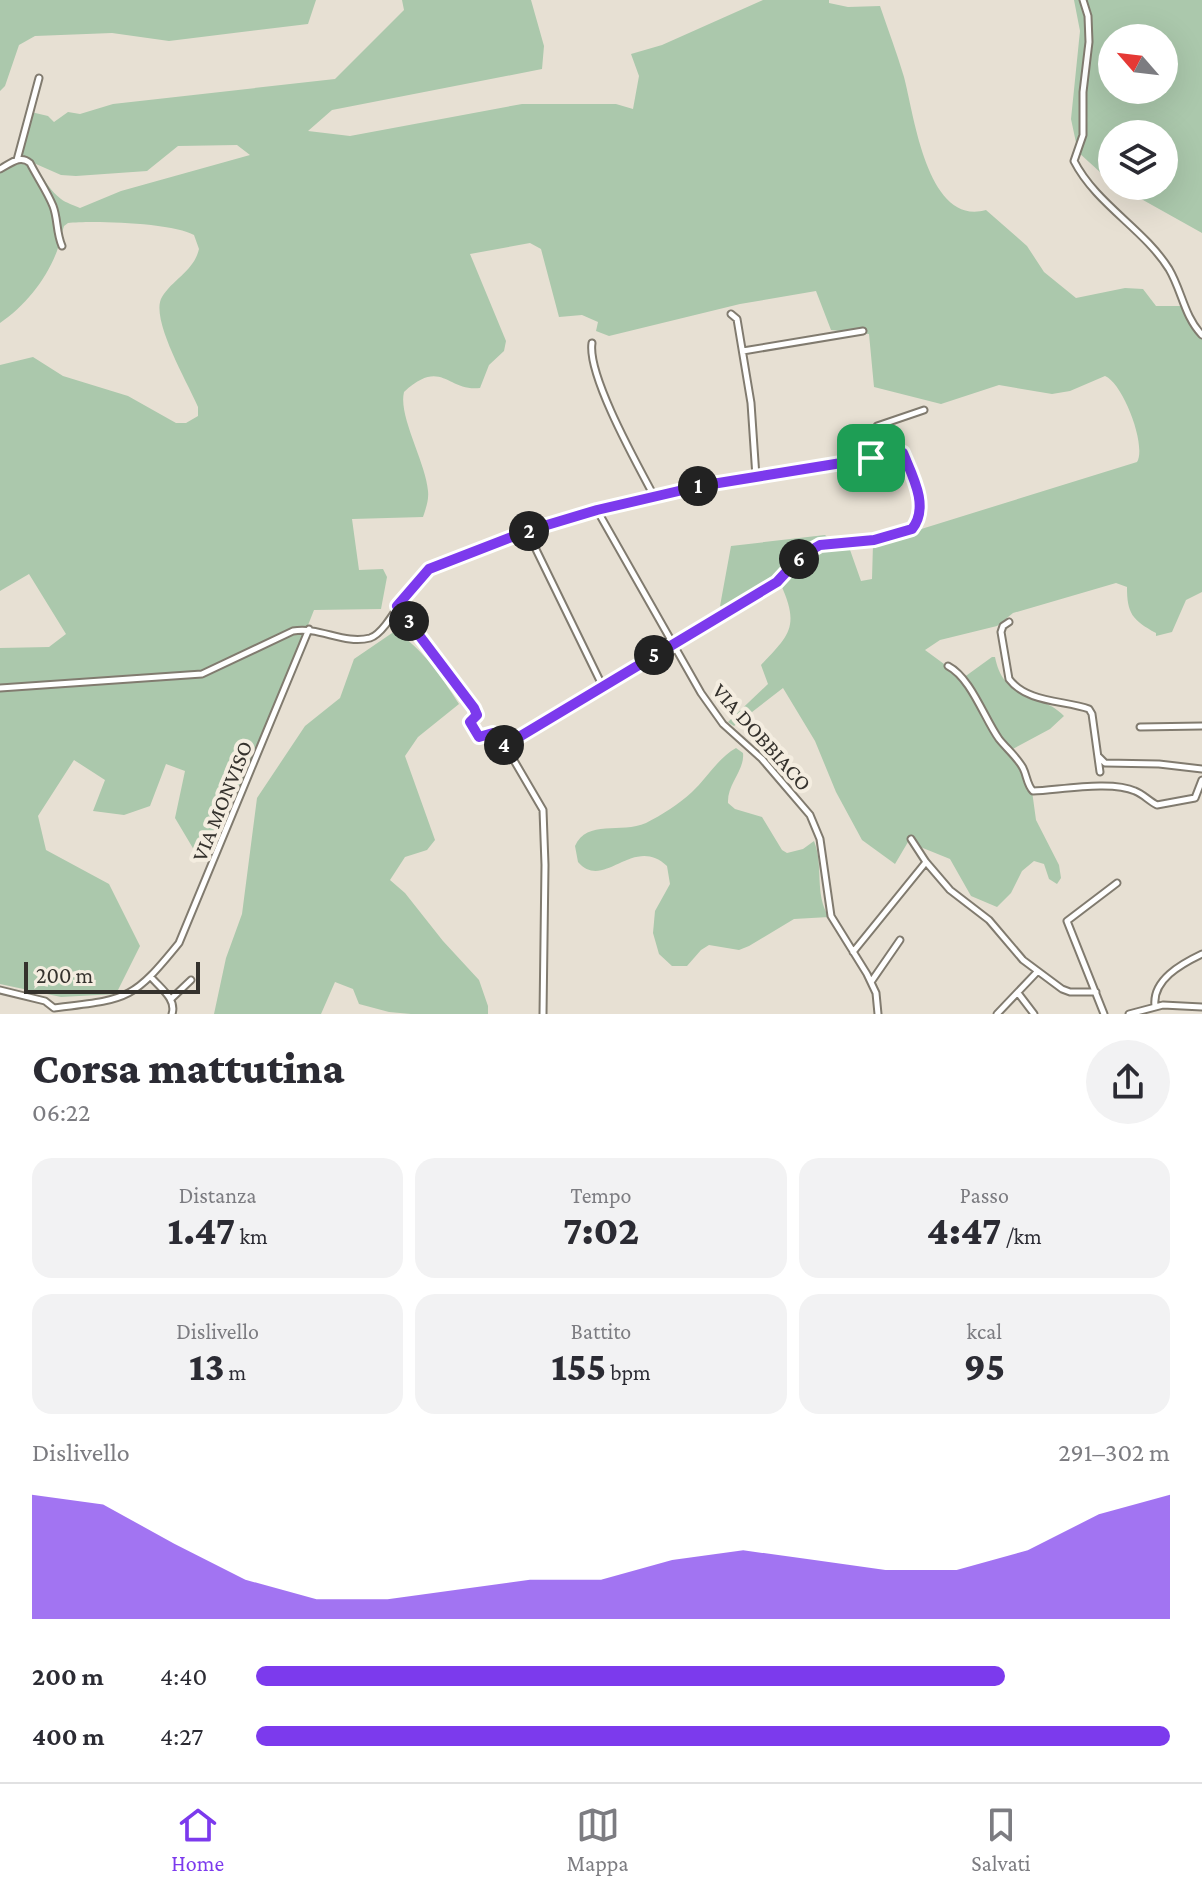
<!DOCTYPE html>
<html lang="it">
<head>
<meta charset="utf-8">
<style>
	body { margin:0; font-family:"Crimson Pro",serif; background:#f2f2f3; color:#2b2b33; height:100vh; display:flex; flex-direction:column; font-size:30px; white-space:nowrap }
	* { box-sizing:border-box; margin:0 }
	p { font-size:26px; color:#7c7c81 }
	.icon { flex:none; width:44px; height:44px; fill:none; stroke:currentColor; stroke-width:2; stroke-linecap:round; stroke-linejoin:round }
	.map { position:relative; height:1014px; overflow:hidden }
	.drawer { display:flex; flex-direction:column; background:#fff; flex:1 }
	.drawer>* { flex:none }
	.needle { width:52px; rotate:298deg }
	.tools { position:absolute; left:1098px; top:24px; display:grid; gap:16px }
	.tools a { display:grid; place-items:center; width:80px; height:80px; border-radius:50%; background:#fff; box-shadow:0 8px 32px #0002; font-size:40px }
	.scale { position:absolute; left:24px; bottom:20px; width:176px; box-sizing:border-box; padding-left:8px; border:4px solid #35322d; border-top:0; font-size:22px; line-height:28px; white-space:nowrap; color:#35322d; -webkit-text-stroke:6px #f4ede0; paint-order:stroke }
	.pin { position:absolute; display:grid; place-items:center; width:68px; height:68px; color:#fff; margin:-34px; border-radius:16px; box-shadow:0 4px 12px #0006 }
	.km { position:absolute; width:40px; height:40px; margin:-20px; border-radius:50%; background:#222; color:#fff; font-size:22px; line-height:40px; text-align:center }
	.round { display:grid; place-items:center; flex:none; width:84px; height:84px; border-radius:42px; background:#f2f2f3 }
	.overview { display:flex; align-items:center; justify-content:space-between; height:136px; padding:0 32px }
	h1 { font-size:44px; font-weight:800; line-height:60px }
	.metrics { display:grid; grid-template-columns:repeat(3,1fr); gap:12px; height:136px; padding:8px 32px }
	.metrics div { display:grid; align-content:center; border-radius:20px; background:#f2f2f3; text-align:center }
	.metrics b { font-size:40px; font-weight:800 }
	.metrics small { font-size:22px; font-weight:400 }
	.metrics p { font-size:22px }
	.chart { height:224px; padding:16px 32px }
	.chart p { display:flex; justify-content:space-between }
	.chart svg { width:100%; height:144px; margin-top:8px; fill:#7c3aed; opacity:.7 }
	ul { padding:0 32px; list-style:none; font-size:26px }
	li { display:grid; grid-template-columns:128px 96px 1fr; align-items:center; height:60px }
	li i { height:20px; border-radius:10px; background:#7c3aed }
	.menu { display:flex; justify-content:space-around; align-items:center; height:112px; border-top:2px solid #e1e1e2; background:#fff; font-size:22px; color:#7c7c81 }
	.menu a { display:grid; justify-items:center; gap:4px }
	.menu .current { color:#7c3aed }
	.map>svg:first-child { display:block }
</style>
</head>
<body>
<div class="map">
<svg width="1202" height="1014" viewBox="0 0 1202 1014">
	<rect width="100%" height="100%" fill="#e7e0d3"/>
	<path fill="#abc8ac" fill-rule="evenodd" d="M 0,0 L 316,0 L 308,24 L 169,41 L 112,33 L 35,36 L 19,45 L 5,86 L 0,91 Z
		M 402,0 L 531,0 L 544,46 L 542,69 L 332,110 L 308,131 L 350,136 L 522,104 L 616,104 L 633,109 L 639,76 L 631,54 L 662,45 L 763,0 L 829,0 L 829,3 L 848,7 L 880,6 C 888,30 897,53 904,77 C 914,114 927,227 986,210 L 1027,246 L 1044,272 L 1076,298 L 1125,288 L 1143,289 L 1156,306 L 1184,306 L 1202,336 L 1202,592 L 1186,600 L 1172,632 L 1156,636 L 1156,633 C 1132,620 1127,613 1127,587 L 1116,583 L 1013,613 L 997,626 L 940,640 L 925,650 L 963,678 L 992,657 L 995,657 C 1004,703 1040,691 1064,716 L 1050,729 L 1009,751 L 1032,791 L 1036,820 L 1059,865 L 1061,878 L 1057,884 L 1049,879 L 1044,864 L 1034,861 L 1022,871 L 1011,893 L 997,907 L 971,896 L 950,859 L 908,842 L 895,864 L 862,840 L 836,792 L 815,741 L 783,688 L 734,726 L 728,722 L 768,684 L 761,665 C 789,635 800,627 781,585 L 728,611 L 720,606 L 731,546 L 825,535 L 836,545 L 849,547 L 861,581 L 872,579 L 873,544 L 1137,462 C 1147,446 1123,383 1105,376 L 1070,391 L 1052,394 L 999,385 L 941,404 L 874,387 L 869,334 L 831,330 L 816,291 L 740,304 L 609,336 L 596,331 L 598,322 L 582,315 L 559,317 L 541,249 L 530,243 L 470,254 L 506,341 L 504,351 L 489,365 L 480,388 C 447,392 442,357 404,392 C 398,416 426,463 428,491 C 429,500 426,508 423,517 L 352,519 L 359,570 L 383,569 L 387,577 L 381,609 L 314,610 L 228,828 L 197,855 L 175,818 L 185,771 L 166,764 L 150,806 L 124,815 L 93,811 L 105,780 L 74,760 L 38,816 L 46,850 L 109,884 L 140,946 L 116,994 L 61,997 L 0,984 L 0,648 L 49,647 L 66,634 L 29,574 L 0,591 L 0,365 L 33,357 L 63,376 L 128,396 L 176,423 L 186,423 L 198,416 L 198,407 C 189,385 149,318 162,297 C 173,279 194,271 199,249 L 194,235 C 175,223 92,220 68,223 L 64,226 C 61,234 60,243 57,251 C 46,280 25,306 0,323 L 0,168 L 15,161 C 49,172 39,181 61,199 C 66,203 74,205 80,208 L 121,191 L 250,155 L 237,145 L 178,146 L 147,171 L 76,176 L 61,175 L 20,157 L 18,145 L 31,112 L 48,116 L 54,122 L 68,112 L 80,114 L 113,104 L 335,79 L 404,10 Z
		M 1074,0 L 1202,0 L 1202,233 L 1118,186 L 1164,186 L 1164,134 L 1112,134 L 1112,183 L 1078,152 L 1071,119 L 1080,31 ZM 1112,38 L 1164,38 L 1164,90 L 1112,90 Z
		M 395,631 C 423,649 441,676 459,704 L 418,737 L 405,756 L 435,840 L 427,850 L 405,857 L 390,880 L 405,893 L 443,941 L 479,980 L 488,1006 L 488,1014 L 411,1014 L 389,1012 L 359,1004 L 353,989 L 335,982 L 321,1014 L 214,1014 L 226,958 L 242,914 L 257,798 L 305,726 L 340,698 L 354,659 Z
		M 736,748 L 743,753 C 745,770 727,784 728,803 L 735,809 L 762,817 L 782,850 L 787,853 L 803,849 L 814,841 C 824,866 814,894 829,917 L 794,919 L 749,946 L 739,950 L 709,945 L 701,950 L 687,966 L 672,966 L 659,954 L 653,933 L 655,911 L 670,884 L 667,866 C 633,834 604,892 578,862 L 575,846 C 587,819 621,834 646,823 C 662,815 679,804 692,792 C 707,778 718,758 736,748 Z"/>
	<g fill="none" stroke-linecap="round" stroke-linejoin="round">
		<g stroke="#817b6f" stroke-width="9">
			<path id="minor" d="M 1083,0 L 1088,16 L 1089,42 L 1083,92 L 1083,135 L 1074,161 C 1096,204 1144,229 1169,269 C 1182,291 1184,316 1202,335
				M 17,160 L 39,78
				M 0,169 C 10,164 20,154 30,163 C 37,177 47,191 53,206 C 58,219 56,232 62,246
				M 731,314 L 737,319 L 751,403 L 756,477
				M 592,343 C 587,375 637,464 654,496
				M 743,351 L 863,331
				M 871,457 C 877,447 871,436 877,426 L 924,410
				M 597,510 L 701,693 L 723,724 L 762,759 L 810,815 L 820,839 L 831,916 L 867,974 L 876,993 L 878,1014
				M 527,531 L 603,687
				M 397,606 L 474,708 L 477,715 L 470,722 L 479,737 L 493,733 L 502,740 L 543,810 L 545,865 L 543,1014
				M 1009,622 L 1003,626 L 1001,632 L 1009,679 C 1027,703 1064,700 1089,709 L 1092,714 L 1100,772
				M 948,666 C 971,678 984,718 999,739 C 1007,749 1017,757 1023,768 C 1027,776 1027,785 1033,791 C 1059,790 1112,780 1135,791 C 1143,794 1149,801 1157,805 L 1195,798 L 1202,780
				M 0,688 L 202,674 L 293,631 C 319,626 344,645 370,638 C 386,633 403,595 415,582 C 437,558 493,544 524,532 C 646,488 776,474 903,453 C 912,475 930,507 912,529 L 874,540 L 820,545 L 801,556 L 777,582 L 504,746
				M 1140,727 L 1202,726
				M 1099,757 L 1105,763 L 1159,764 L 1202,769
				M 911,839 L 926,862 L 950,890 L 989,920 L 1023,960 L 1062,989 L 1070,992 L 1096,992
				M 853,952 L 926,862
				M 151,977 C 160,988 177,999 172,1014
				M 871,982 L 900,940
				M 0,990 L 45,1001 L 54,1008
				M 1018,993 L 1034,1014
				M 171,999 L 191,980
				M 1155,1006 C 1152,980 1181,964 1202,954
				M 54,1008 C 128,999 132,1001 179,943 L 309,629
				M 997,1014 L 1037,972
				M 1104,1014 L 1067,921 L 1117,883
				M 1129,1014 L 1163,1005 L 1202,1007"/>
		</g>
		<use href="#minor" stroke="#fff" stroke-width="5"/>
	</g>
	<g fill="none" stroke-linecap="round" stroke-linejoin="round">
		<g stroke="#fff" stroke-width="16">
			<path id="route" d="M 903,453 C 912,475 930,507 912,529 L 874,540 L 820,545 L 801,556 L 777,582 L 504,746 L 493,733 L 479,737 L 470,722 L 477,715 L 474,708 L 397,606 L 429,569 L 527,531 L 597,510 L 700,486 Z"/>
		</g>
		<use href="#route" stroke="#7c3aed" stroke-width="10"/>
	</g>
	<g text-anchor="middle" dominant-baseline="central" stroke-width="8" stroke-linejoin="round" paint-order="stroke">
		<g font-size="22" fill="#35322d" stroke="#f4ede0">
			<text transform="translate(762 737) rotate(48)">VIA DOBBIACO</text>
			<text transform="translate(222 801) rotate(-68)">VIA MONVISO</text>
		</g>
	</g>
</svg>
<div class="tools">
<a><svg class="needle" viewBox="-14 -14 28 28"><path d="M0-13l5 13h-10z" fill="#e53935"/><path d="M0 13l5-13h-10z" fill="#7c7c81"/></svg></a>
<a><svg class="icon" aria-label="layers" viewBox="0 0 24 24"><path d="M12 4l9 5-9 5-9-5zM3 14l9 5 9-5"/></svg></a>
</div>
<div class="scale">200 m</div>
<div class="pin" style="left:871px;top:458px;background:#1e9e55"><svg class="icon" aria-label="arrive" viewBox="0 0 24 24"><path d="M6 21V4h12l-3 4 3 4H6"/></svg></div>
<b class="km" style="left:698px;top:486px">1</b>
<b class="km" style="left:529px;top:531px">2</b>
<b class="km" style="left:409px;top:621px">3</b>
<b class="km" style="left:504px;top:745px">4</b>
<b class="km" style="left:654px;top:655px">5</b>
<b class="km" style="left:799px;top:559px">6</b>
</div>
<section class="drawer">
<div class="overview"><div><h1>Corsa mattutina</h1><p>06:22</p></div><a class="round"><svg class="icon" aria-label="share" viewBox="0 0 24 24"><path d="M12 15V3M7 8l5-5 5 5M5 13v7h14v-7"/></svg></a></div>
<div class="metrics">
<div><p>Distanza</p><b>1.47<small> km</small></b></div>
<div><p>Tempo</p><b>7:02</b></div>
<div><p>Passo</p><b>4:47<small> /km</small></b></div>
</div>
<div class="metrics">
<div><p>Dislivello</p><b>13<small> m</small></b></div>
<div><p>Battito</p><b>155<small> bpm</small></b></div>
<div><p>kcal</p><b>95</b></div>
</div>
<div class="chart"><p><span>Dislivello</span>291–302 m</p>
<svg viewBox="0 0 160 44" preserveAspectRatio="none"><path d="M0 44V6L10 9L20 21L30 32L40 38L50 38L60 35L70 32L80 32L90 26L100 23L110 26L120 29L130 29L140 23L150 12L160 6V44z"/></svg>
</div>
<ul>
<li><b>200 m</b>4:40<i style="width:82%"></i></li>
<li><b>400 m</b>4:27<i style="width:100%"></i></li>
</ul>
</section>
<nav class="menu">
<a class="current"><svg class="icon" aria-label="home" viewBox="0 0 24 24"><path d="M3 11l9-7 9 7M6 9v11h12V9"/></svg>Home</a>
<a><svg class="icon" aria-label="map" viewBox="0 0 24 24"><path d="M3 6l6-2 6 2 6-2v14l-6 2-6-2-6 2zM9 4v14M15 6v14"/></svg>Mappa</a>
<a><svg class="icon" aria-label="saved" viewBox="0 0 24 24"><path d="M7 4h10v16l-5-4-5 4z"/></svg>Salvati</a>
</nav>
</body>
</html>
